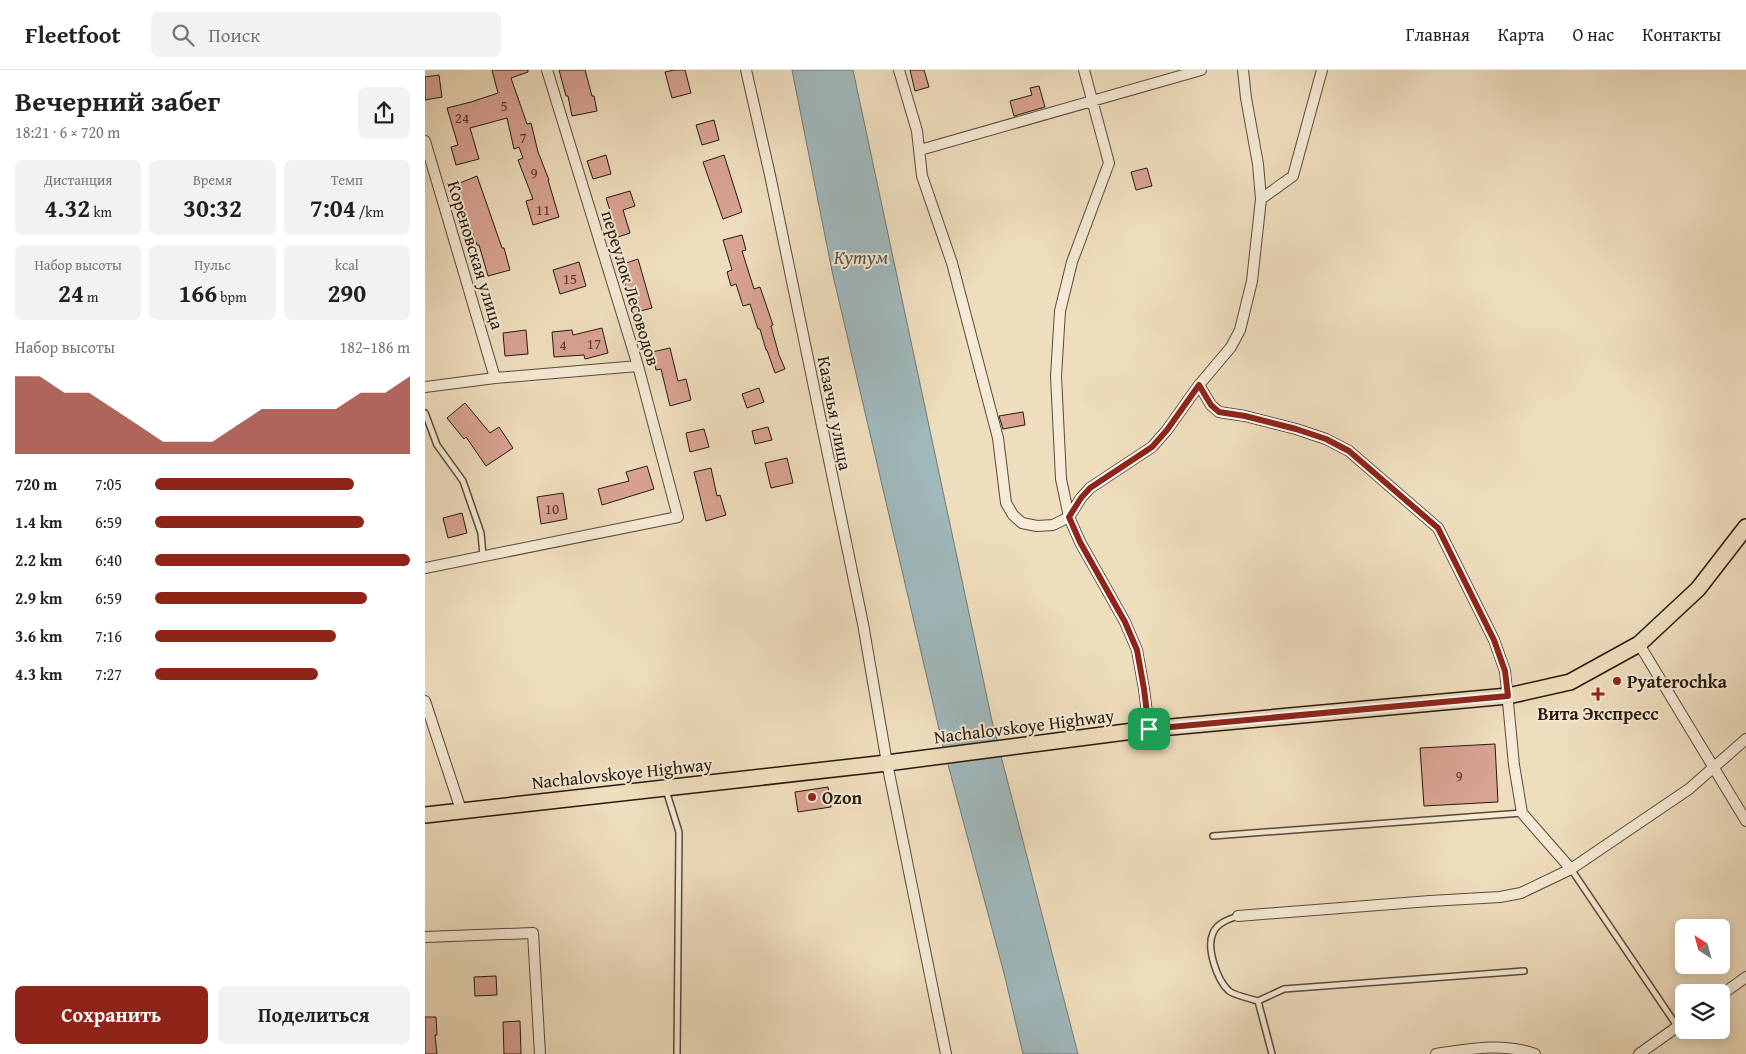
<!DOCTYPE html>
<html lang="ru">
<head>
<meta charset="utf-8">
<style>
	body { margin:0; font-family:"Gentium Book Plus",serif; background:#f2f2f2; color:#222; height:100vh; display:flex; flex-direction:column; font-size:19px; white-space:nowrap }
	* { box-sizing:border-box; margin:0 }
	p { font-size:16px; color:#767676 }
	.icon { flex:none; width:28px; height:28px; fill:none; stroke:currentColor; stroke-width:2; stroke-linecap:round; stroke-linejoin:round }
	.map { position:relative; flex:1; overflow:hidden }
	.side { display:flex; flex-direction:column; background:#fff; width:425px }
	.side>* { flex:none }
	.needle { width:32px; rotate:324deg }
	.buttons { position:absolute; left:1250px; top:849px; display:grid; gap:10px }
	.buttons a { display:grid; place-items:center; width:55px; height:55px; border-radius:8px; background:#fff; box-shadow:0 2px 12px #0003; font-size:25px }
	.pin { position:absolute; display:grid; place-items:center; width:42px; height:42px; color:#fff; margin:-21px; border-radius:10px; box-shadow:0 2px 8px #0006 }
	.round { display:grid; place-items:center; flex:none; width:52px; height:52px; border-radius:8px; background:#f2f2f2 }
	.overview { display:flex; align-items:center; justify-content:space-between; height:85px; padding:0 15px }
	h1 { font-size:28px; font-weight:600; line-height:38px }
	.metrics { display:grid; grid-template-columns:repeat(3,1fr); gap:8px; height:85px; padding:5px 15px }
	.metrics div { display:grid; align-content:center; border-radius:8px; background:#f2f2f2; text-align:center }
	.metrics b { font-size:25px; font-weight:600 }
	.metrics small { font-size:14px; font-weight:400 }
	.metrics p { font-size:14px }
	.chart { height:140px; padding:10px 15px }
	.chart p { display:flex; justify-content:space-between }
	.chart svg { width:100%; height:90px; margin-top:5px; fill:#8f2418; opacity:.7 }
	.primary-button { display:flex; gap:10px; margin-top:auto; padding:10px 15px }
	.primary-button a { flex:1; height:58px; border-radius:8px; background:#8f2418; color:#fff; font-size:20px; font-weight:600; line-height:58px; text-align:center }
	.primary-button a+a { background:#f2f2f2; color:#222 }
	ul { padding:0 15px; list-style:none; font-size:16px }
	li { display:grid; grid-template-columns:80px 60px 1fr; align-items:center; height:38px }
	li i { height:12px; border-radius:6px; background:#8f2418 }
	header { display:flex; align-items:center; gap:30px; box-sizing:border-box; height:70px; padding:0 25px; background:#fff; border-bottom:1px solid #e0e0e0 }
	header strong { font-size:24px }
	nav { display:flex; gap:28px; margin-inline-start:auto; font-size:18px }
	.search { width:350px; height:45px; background:#f2f2f2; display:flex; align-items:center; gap:12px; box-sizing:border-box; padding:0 18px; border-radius:8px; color:#767676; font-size:19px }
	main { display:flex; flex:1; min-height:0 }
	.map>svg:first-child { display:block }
</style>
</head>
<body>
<header>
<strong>Fleetfoot</strong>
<div class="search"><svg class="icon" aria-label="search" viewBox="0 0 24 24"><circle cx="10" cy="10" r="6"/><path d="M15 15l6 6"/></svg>Поиск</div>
<nav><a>Главная</a><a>Карта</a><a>О нас</a><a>Контакты</a></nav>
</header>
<main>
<section class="side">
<div class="overview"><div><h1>Вечерний забег</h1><p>18:21 · 6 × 720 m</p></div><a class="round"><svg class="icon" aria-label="share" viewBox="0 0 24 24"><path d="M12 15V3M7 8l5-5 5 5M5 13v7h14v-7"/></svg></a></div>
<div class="metrics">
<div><p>Дистанция</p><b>4.32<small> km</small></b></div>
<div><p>Время</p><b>30:32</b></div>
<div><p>Темп</p><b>7:04<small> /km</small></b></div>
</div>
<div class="metrics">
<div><p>Набор высоты</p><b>24<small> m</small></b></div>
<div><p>Пульс</p><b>166<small> bpm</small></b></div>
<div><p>kcal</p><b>290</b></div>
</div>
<div class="chart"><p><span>Набор высоты</span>182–186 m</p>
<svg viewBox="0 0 160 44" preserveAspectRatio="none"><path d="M0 44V6L10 6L20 14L30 14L40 22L50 30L60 38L70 38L80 38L90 30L100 22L110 22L120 22L130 22L140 14L150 14L160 6V44z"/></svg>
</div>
<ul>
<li><b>720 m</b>7:05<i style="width:78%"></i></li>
<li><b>1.4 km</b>6:59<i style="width:82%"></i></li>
<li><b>2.2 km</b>6:40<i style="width:100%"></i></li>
<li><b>2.9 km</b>6:59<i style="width:83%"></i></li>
<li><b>3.6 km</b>7:16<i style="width:71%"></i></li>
<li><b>4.3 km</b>7:27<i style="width:64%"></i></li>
</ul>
<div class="primary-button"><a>Сохранить</a><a>Поделиться</a></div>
</section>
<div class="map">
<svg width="1321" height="984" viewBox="0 0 1321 984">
	<rect width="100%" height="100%" fill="#efdebe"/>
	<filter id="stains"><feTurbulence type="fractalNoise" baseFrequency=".004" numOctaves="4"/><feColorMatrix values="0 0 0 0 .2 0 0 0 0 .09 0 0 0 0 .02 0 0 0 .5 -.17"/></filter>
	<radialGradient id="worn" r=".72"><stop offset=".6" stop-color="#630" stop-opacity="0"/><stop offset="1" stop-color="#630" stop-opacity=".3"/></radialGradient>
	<path fill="#a0b9bd" stroke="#707977" d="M 367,0 L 428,0 L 567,651 L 653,984 L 598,984 L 579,903 L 518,676 L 407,201 Z"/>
	<path fill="#d9a393" stroke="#28190e" d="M 67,0 L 103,0 L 103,2 L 86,8 L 102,54 L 106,53 L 113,82 L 124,110 L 123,110 L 134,147 L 108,155 L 101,131 L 108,129 L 93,90 L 98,88 L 94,77 L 89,79 L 82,48 L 45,58 L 54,89 L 31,95 L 26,77 L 33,75 L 22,38 L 46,32 L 73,23 Z
		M 134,0 L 160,0 L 167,26 L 169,26 L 172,41 L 147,46 L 143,26 L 141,26 Z
		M 249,0 L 260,0 L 266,23 L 247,28 L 240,2 Z
		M 485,0 L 499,0 L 504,17 L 490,21 Z
		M 14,5 L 17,27 L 0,30 L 0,7 Z
		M 614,16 L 620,37 L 589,46 L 585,31 L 607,25 L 605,18 Z
		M 289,50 L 294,70 L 277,75 L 271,55 Z
		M 181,85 L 186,104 L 168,109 L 162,91 Z
		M 299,85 L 317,142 L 298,149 L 278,92 Z
		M 722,98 L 727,116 L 711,120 L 706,102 Z
		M 52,106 L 77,178 L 79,178 L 85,200 L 63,206 L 54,175 L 52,175 L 30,115 Z
		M 205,121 L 210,136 L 198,140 L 205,163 L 187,169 L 183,158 L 190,156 L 181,128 Z
		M 317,165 L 321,180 L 317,181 L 329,219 L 335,217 L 348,255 L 346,256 L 354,285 L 360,299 L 350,303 L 342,280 L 341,280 L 335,259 L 333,259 L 325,234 L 318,236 L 311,214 L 306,216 L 302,202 L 307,200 L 298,170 Z
		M 213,189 L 227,238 L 208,243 L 195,195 Z
		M 154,192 L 161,216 L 135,224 L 128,200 Z
		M 177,258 L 183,283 L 160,289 L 159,285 L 129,287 L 127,262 L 147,260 L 148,265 Z
		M 101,260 L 103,284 L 80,286 L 78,263 Z
		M 245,278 L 253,311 L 261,309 L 266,330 L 245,336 L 236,299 L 231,300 L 227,282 Z
		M 334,318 L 339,332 L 322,338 L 317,324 Z
		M 40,333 L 65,363 L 74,357 L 88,378 L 61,396 L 41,367 L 39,369 L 22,348 Z
		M 598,342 L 600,355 L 578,359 L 574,346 Z
		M 343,357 L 347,370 L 330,374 L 327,361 Z
		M 279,359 L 284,377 L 265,382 L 261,363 Z
		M 362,388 L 368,413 L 346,418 L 340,393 Z
		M 222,396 L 229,419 L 177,435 L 173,419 L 204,411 L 201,402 Z
		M 286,398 L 292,426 L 295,425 L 301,445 L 281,451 L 269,402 Z
		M 138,423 L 142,449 L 116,454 L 112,427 Z
		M 37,443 L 42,463 L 23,468 L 18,448 Z
		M 1070,674 L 1073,732 L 999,736 L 995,678 Z
		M 403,717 L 406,737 L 373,742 L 370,722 Z
		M 71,906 L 72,925 L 50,926 L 49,907 Z
		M 0,947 L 11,947 L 12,965 L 10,965 L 12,984 L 0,984 Z
		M 95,951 L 96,984 L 79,984 L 78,952 Z"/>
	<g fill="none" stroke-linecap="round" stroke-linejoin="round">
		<g stroke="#5a4a3a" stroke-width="8">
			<path id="service" d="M 0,343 L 12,375 L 38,411 L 56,463 L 58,486
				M 241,720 L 254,762 L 252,984
				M 788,766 L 1097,743
				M 1146,799 L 1252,956
				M 813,846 C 804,849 792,853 788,863 C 781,878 792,910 804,921 C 809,925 826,929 833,931 L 847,984
				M 833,931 L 859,919 L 1099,901"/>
		</g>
		<g stroke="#5a4a3a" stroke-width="12">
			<path id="minor" d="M 321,0 L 345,105 L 438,554 L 462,693 L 521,984
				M 474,0 L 492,61 L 497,106 L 527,193 L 573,368 L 581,433 L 588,445 L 597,453 L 612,456 L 628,455 L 644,447 L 656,428 L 665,418 L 727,377 L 742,360 L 774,315 L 806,277 L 815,260 L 827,211 L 836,129 L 833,94 L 821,28 L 818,0
				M 659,0 L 684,93 L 647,192 L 635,241 L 631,306 L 636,409 L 644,447 L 655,472 L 700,552 L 712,580 L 719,619 L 724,659
				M 0,71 L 70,308
				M 495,80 L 776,0
				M 836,129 L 868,106 L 897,0
				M 774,315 L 786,335 L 794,342 L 820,346 L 871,359 L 901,369 L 924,381 L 1013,458 L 1069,570 L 1080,601 L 1089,695 L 1097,743 L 1146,799
				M 0,317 L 70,308 L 213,296
				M 0,498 L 253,447 L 213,296 L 122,0
				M 1214,574 L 1321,751
				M 0,631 L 36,740
				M 813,846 L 1005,831 L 1075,827 L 1096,823 L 1146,799 L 1264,719 L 1321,669
				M 0,867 L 108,863 L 115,984
				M 1296,925 L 1321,907
				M 1011,984 C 1044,979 1077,972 1110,984
				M 1214,984 L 1259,952"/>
		</g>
		<g stroke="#28190e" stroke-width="18">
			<path id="primary" d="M 0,745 L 462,693 L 724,659 L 1083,626 L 1145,612 L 1214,574 L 1273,519 L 1321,457"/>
		</g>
		<use href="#service" stroke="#f5ead5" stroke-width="5"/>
		<use href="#minor" stroke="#f5ead5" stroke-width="10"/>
		<use href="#primary" stroke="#efdebe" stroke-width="15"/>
	</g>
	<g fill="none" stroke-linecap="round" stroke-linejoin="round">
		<g stroke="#fff" stroke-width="10">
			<path id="route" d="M 774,315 L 786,335 L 794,342 L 820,346 L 871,359 L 901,369 L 924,381 L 1013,458 L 1069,570 L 1080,601 L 1083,626 L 724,659 L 719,619 L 712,580 L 700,552 L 655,472 L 644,447 L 656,428 L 665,418 L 727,377 L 742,360 Z"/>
		</g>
		<use href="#route" stroke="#8f2418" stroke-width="6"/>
	</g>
	<g fill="#8f2418" stroke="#f5ead5" stroke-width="2">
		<circle cx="1192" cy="611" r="5"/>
		<path d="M1170.5 616.5h5v5h5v5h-5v5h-5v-5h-5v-5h5z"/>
		<circle cx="387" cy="727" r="5"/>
	</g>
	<g text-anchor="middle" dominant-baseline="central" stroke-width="4" stroke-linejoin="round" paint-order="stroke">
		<g font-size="15" fill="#543c2f">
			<text x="79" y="35">5</text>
			<text x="37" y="47">24</text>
			<text x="98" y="67">7</text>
			<text x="109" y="102">9</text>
			<text x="118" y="139">11</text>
			<text x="145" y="208">15</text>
			<text x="169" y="273">17</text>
			<text x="138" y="274">4</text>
			<text x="127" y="438">10</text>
			<text x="1034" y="705">9</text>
		</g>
		<g font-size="18" fill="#28190e" stroke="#f5ead5">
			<text transform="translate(51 185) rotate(73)">Кореновская улица</text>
			<text transform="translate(206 218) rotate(73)">переулок Лесоводов</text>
			<text transform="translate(410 343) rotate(79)">Казачья улица</text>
			<text transform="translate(599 656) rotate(-7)">Nachalovskoye Highway</text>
			<text transform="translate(197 703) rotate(-6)">Nachalovskoye Highway</text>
		</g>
		<g font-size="18" font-weight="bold" fill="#28190e" stroke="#f5ead5" text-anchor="start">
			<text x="1202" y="611">Pyaterochka</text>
			<text x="1173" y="643" text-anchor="middle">Вита Экспресс</text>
			<text x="397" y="727">Ozon</text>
		</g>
		<g font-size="19" font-style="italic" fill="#52514b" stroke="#f5ead5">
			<text x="436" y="187">Кутум</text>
		</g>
	</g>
	<rect width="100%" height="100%" filter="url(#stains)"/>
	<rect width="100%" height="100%" fill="url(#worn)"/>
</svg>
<div class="buttons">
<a><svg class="needle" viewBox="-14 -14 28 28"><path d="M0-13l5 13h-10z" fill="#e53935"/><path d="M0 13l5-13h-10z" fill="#767676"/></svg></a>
<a><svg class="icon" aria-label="layers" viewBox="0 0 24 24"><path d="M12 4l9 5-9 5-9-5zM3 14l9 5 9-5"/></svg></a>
</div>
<div class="pin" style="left:724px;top:659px;background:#1e9e55"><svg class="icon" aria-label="arrive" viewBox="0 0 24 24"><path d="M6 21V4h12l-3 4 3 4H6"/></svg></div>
</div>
</main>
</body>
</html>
